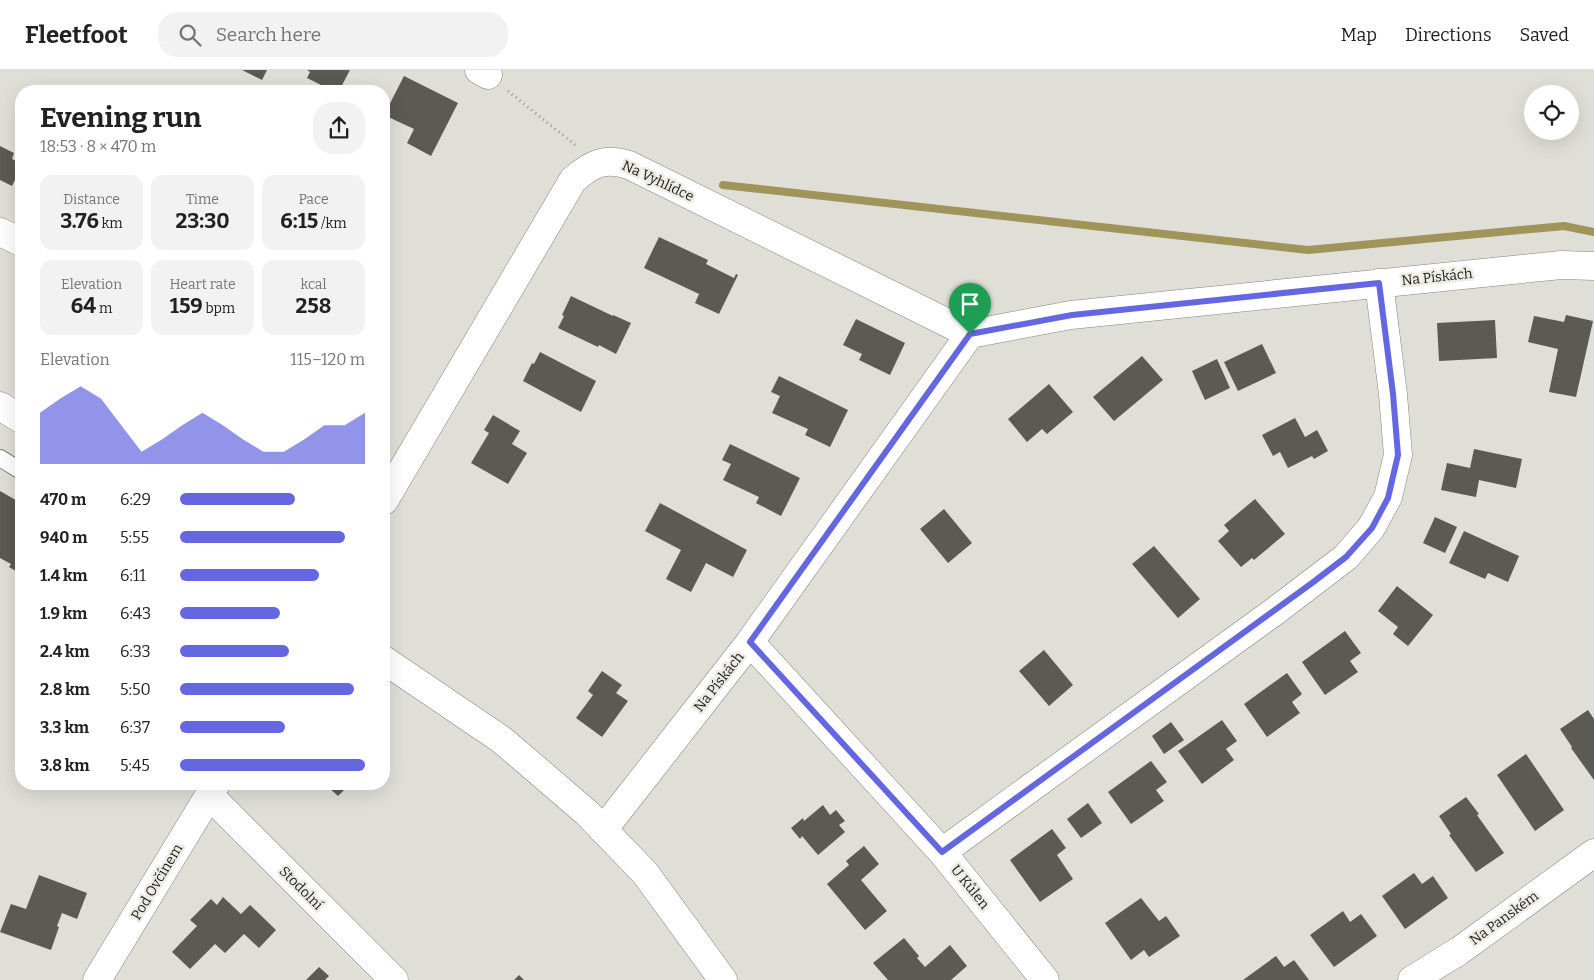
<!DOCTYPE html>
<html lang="en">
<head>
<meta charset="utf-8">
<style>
	body { margin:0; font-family:Bitter,serif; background:#f2f2f2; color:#222; height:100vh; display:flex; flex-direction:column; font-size:19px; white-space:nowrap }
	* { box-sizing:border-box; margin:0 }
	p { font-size:16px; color:#767676 }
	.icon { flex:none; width:28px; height:28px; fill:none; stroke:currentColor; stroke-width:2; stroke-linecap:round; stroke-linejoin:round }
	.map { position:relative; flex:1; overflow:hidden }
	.details { position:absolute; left:15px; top:15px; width:375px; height:705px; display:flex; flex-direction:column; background:#fff; border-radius:20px; box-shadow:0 5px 20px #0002 }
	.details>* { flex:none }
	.fabs { position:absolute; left:1524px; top:15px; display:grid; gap:10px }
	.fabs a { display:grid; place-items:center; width:55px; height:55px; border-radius:50%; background:#fff; box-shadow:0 5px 20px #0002; font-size:25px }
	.pin { position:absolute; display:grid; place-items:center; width:42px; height:42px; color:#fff; margin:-51px -21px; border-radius:50% 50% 50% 0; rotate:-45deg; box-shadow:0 0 5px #0007 }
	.pin .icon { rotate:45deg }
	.round { display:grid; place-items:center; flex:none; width:52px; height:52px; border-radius:20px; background:#f2f2f2 }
	.summary { display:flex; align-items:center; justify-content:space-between; height:85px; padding:0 25px }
	h1 { font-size:28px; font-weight:700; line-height:38px }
	.stats { display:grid; grid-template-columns:repeat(3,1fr); gap:8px; height:85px; padding:5px 25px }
	.stats div { display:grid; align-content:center; border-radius:12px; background:#f2f2f2; text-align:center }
	.stats b { font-size:21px; font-weight:700 }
	.stats small { font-size:14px; font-weight:400 }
	.stats p { font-size:14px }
	.chart { height:140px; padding:10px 25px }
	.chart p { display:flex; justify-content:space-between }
	.chart svg { width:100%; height:90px; margin-top:5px; fill:#6567e0; opacity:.7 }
	ul { padding:0 25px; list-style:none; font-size:16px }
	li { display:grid; grid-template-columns:80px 60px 1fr; align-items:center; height:38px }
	li i { height:12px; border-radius:6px; background:#6567e0 }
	header { display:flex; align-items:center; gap:30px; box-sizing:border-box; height:70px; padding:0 25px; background:#fff; border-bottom:1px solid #e0e0e0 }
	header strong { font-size:24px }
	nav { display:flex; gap:28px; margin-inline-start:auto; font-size:18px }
	.search { width:350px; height:45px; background:#f2f2f2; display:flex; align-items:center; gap:12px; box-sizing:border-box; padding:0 18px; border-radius:20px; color:#767676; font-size:19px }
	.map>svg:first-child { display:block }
</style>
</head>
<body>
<header>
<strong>Fleetfoot</strong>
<div class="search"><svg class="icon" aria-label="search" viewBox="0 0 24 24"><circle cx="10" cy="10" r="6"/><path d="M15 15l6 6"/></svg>Search here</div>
<nav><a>Map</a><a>Directions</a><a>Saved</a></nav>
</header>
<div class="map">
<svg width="1594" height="910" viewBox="0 0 1594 910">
	<rect width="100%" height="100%" fill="#e0dfd7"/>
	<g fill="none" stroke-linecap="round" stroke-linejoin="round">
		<path stroke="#9f945a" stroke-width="8" d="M 723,115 L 1308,180 L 1564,156 L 1594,162"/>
	</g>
	<path fill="#5b5a53" d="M 242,0 L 267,0 L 262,10 Z
		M 307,0 L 350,0 L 339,21 L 333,21 L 307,8 L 310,2 Z
		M 404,6 L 458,33 L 431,86 L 407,73 L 414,59 L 384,45 Z
		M 0,76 L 14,83 L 12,89 L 21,93 L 21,98 L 12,116 L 0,110 Z
		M 659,167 L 708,190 L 706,194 L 734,208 L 736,204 L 738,205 L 719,244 L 695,233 L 699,224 L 644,198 Z
		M 571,226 L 613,246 L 613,245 L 631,253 L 616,284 L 599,275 L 598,277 L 558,258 L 564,246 L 562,245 Z
		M 1566,245 L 1593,251 L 1576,327 L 1549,322 L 1558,279 L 1528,272 L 1534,246 L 1564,252 Z
		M 856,249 L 905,273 L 890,305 L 859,290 L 862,284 L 843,275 Z
		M 1495,250 L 1497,288 L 1439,291 L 1437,253 Z
		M 1262,274 L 1276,303 L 1238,321 L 1224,292 Z
		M 540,282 L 596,311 L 581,342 L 523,311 L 532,293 L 534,294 Z
		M 1142,286 L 1163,310 L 1114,351 L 1093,327 Z
		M 1217,289 L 1230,318 L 1205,330 L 1192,301 Z
		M 779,306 L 848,340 L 830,377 L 805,365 L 808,359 L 772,343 L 780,326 L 771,322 Z
		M 1049,314 L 1073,342 L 1047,364 L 1042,359 L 1027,372 L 1008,349 Z
		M 493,345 L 520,361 L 512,374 L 527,383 L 508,414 L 471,393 L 489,363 L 484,360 Z
		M 1295,348 L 1305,367 L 1317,360 L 1328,381 L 1314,389 L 1312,386 L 1288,398 L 1280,382 L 1273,386 L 1262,365 Z
		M 730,374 L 800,408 L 781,446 L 756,433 L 759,427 L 723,410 L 731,394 L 722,390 Z
		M 1474,379 L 1522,389 L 1516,418 L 1479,410 L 1476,427 L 1441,420 L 1447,393 L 1470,398 Z
		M 0,421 L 21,433 L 21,504 L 9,497 L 11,494 L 0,488 Z
		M 1255,429 L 1285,464 L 1254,490 L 1252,488 L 1241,497 L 1218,471 L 1229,461 L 1224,455 Z
		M 660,433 L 747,480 L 733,507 L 706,493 L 691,522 L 666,509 L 681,480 L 645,461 Z
		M 944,439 L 972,473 L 948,493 L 920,459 Z
		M 1435,447 L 1457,457 L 1445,483 L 1423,473 Z
		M 1464,461 L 1519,486 L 1508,512 L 1488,503 L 1485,509 L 1449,493 Z
		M 1154,476 L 1200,529 L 1178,548 L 1132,494 Z
		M 1397,516 L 1433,545 L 1408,576 L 1393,564 L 1398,557 L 1378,541 Z
		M 1345,561 L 1361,583 L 1350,591 L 1358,602 L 1325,625 L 1302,592 Z
		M 1044,580 L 1073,615 L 1049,636 L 1019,601 Z
		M 602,601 L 622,615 L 616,623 L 628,631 L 602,667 L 576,648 L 593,625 L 588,621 Z
		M 1287,603 L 1302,624 L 1292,632 L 1300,643 L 1267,667 L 1244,634 Z
		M 1588,640 L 1594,649 L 1594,710 L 1571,678 L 1572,677 L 1560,659 Z
		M 1222,650 L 1237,671 L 1226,679 L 1234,690 L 1202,714 L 1178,681 Z
		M 1171,652 L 1184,670 L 1164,684 L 1152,666 Z
		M 1526,684 L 1564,740 L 1535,761 L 1497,705 Z
		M 1151,691 L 1167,712 L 1156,720 L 1164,731 L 1131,754 L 1108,722 Z
		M 325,714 L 350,714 L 338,726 Z
		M 1466,727 L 1479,744 L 1477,745 L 1504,783 L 1476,802 L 1449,765 L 1451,764 L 1439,746 Z
		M 1088,733 L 1102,753 L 1081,768 L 1067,749 Z
		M 823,735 L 830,745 L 836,740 L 845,751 L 839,755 L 845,762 L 818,785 L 802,766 L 800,769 L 791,758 L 803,748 L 804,751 Z
		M 1052,759 L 1066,778 L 1057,785 L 1073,809 L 1040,832 L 1010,790 Z
		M 864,776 L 879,794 L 861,810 L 887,841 L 865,860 L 827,814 L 849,795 L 846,791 Z
		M 1414,803 L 1422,814 L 1433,806 L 1448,828 L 1405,859 L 1382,826 Z
		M 39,805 L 87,823 L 77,849 L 62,843 L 57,856 L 59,857 L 51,880 L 0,862 L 11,834 L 26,839 Z
		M 223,827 L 241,844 L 250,835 L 276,860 L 259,878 L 244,864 L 225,883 L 215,874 L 190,899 L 172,882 L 197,856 L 190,850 L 211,829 L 217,835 Z
		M 1141,828 L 1159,851 L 1166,846 L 1180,866 L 1149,887 L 1144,880 L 1131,890 L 1105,853 Z
		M 1343,841 L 1350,852 L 1361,844 L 1377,866 L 1334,897 L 1310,865 Z
		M 904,868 L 919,886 L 917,888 L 925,897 L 950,875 L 967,896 L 951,910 L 888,910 L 873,893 Z
		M 1276,886 L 1284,897 L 1294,890 L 1309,910 L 1243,910 Z
		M 319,897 L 329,906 L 325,910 L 306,910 Z
		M 519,905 L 524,910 L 514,910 Z"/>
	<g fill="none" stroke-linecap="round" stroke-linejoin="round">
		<g stroke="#85837c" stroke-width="18">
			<path id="lane" d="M 0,388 L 21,401"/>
		</g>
		<g stroke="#85837c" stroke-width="29">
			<path id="street" d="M 479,0 L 488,5
				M 0,162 L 21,172
				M 384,431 L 573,110 C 591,94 605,87 629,95 L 970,264
				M 750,572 L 942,782 L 1045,910
				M 209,725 L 394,910
				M 603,760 L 750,572 L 970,264 L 1071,245 L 1561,195 L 1594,196
				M 942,782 L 1278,539 L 1346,487 L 1371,458 L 1388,427 L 1398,385 L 1393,324 L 1379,213
				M 97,910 L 216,714
				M 1412,910 L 1459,881 L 1594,783"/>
		</g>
		<g stroke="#85837c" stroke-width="29">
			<path id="secondary" d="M 0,336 L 21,349
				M 384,590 L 502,670 L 587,743 L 645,803 L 723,910"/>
		</g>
		<path stroke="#96958f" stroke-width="3" stroke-dasharray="1 4" stroke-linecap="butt" d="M 508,21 L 575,75"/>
		<use href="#lane" stroke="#fff" stroke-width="16"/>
		<use href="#street" stroke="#fff" stroke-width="28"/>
		<use href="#secondary" stroke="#fff" stroke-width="28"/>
	</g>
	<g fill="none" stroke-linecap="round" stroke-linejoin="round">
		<g stroke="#fff" stroke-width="10">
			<path id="route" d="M 1379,213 L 1393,324 L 1398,385 L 1388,428 L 1372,458 L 1346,487 L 1312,513 L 942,782 L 750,572 L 970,264 L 1072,245 Z"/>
		</g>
		<use href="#route" stroke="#6567e0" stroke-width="6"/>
	</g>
	<g text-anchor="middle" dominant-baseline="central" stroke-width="5" stroke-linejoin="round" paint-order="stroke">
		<g font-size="14" fill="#1d1c1a" stroke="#edece4">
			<text transform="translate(658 111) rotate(25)">Na Vyhlídce</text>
			<text transform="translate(1437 207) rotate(-6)">Na Pískách</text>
			<text transform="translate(719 612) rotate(-52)">Na Pískách</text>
			<text transform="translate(157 812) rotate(-59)">Pod Ovčínem</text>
			<text transform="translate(970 817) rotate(51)">U Kůlen</text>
			<text transform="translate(301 818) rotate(45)">Stodolní</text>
			<text transform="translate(1504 848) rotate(-36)">Na Panském</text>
		</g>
	</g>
</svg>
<div class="fabs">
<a><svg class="icon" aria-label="locate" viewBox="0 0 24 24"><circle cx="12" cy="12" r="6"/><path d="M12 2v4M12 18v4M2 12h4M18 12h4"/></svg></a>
</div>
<div class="pin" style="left:970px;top:264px;background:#1e9e55"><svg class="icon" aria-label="arrive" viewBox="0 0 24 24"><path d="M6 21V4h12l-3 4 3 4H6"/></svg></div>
<section class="details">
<div class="summary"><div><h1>Evening run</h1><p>18:53 · 8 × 470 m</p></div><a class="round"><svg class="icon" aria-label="share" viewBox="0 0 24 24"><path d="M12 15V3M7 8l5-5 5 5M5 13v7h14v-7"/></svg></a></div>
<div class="stats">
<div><p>Distance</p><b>3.76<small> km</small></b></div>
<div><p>Time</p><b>23:30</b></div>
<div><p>Pace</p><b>6:15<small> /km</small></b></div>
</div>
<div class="stats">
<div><p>Elevation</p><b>64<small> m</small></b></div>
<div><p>Heart rate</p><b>159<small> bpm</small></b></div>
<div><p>kcal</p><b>258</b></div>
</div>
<div class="chart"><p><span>Elevation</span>115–120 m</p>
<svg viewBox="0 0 160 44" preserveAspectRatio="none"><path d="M0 44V19L10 12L20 6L30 12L40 25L50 38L60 32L70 25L80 19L90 25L100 32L110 38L120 38L130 32L140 25L150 25L160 19V44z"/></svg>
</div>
<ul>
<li><b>470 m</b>6:29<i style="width:62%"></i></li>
<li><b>940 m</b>5:55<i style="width:89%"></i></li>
<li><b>1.4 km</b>6:11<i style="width:75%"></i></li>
<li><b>1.9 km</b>6:43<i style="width:54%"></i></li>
<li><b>2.4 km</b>6:33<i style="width:59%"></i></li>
<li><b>2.8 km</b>5:50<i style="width:94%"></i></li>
<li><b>3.3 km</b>6:37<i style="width:57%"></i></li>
<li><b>3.8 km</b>5:45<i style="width:100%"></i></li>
</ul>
</section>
</div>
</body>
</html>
